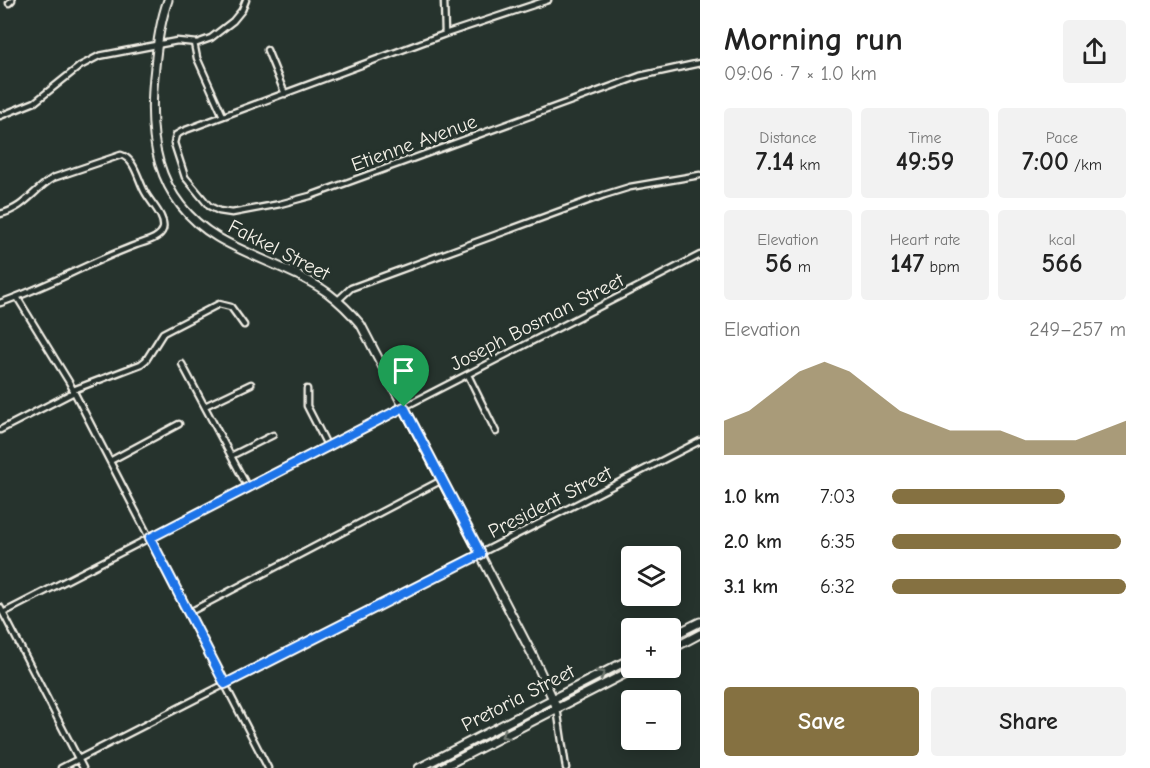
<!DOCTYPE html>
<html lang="en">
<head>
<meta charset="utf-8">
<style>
	body { margin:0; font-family:"Comic Neue",sans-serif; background:#f2f2f2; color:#222; height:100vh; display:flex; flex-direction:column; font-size:22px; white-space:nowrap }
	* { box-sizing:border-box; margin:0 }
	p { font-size:20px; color:#767676 }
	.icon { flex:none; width:33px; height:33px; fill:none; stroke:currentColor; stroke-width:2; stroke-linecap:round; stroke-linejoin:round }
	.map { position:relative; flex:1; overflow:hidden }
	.drawer { display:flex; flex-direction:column; background:#fff; width:450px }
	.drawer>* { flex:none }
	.controls { position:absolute; left:621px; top:546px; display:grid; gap:12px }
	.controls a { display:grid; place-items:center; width:60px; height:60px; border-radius:6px; background:#fff; box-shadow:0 3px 15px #0003; font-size:30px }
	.pin { position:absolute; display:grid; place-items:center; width:51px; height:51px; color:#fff; margin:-62px -26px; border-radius:50% 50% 50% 0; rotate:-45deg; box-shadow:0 0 6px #0007 }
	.pin .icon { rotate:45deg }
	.round { display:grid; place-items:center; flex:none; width:63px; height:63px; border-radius:6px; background:#f2f2f2 }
	.head { display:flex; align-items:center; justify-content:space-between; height:102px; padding:0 24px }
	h1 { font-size:33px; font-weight:800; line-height:45px }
	.metrics { display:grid; grid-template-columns:repeat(3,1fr); gap:9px; height:102px; padding:6px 24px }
	.metrics div { display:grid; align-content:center; border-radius:6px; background:#f2f2f2; text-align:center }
	.metrics b { font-size:26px; font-weight:800 }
	.metrics small { font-size:16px; font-weight:400 }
	.metrics p { font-size:16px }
	.chart { height:168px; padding:12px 24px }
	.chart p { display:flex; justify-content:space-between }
	.chart svg { width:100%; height:108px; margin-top:6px; fill:#857141; opacity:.7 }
	.primary-button { display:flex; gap:12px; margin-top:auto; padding:12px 24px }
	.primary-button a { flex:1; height:69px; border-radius:6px; background:#857141; color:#fff; font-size:24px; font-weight:800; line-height:69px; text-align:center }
	.primary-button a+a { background:#f2f2f2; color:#222 }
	ul { padding:0 24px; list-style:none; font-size:20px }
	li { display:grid; grid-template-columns:96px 72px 1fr; align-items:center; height:45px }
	li i { height:15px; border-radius:8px; background:#857141 }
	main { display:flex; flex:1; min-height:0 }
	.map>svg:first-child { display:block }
</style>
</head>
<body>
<main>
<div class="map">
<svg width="700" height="768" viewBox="0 0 700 768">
	<rect width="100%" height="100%" fill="#26332d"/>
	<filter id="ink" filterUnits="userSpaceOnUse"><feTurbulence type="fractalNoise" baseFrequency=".0167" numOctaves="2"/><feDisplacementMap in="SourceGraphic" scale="12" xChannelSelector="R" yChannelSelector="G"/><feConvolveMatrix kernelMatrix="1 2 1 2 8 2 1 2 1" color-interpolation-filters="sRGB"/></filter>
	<g filter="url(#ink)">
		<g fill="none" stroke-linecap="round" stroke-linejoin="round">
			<g stroke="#f4f1e8" stroke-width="9">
				<path id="street" d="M 444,0 L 445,34
					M 548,0 L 445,34 L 183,131 L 176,135 L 174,143 L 185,177 L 209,206 L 219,211 L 232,213 L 280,204 L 310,196 L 640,76 L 700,63
					M 9,3 L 12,0
					M 194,43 L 197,58 L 223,116
					M 267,50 L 285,94
					M 0,116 L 35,102 L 80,66 L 99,56 L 177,41 L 197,43 L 211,38 L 233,21 L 242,10 L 246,0
					M 0,214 C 25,208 33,190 53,178 L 121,155 C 135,159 138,180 145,192 C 150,202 166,217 163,229 C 160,239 144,242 136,245 C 90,262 47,287 0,303
					M 17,297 L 69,382 L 268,768
					M 337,301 L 351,288 L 604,195 L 630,187 L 700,175
					M 182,364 L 248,488
					M 468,375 L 496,432
					M 307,389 L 307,406 L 328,447
					M 73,390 L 141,364 L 146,360 L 163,333 L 219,304 L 231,307 L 244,325
					M 205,406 L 251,384
					M 0,430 L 74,392
					M 231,456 L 273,435
					M 110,461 L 179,424
					M 0,607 L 83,768
					M 3,613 L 700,255
					M 188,613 L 442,480
					M 557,708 L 566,768
					M 61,768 L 700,441"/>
			</g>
			<g stroke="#f4f1e8" stroke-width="11">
				<path id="secondary" d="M 168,0 C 160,22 157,44 155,67 C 147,134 154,199 217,237 C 252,258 294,269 328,293 C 340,302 351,313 361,325 L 533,656 L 557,708
					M 670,637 L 700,622
					M 670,650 L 700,634
					M 419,768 L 632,658
					M 441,768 L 636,668"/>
			</g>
			<use href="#street" stroke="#26332d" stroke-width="4.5"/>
			<use href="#secondary" stroke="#26332d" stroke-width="7"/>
		</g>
		<defs><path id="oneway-chevron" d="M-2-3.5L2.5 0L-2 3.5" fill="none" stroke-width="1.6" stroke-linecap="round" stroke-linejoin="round" transform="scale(1.5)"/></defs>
		<g stroke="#6e766e">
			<use href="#oneway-chevron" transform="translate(601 674) rotate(-28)"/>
			<use href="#oneway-chevron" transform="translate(505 735) rotate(153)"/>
		</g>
	</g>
	<g fill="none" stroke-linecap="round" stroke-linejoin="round" filter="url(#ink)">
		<g stroke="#fff" stroke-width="12">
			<path id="route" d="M 404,407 L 481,554 L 225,684 L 150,538 Z"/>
		</g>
		<use href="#route" stroke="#1a73e8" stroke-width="8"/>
	</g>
	<g text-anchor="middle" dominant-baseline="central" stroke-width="6" stroke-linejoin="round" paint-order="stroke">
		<g font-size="20" fill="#f4f1e8" stroke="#26332d">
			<text transform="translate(414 143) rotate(-20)">Etienne Avenue</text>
			<text transform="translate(279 250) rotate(27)">Fakkel Street</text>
			<text transform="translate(537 322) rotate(-27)">Joseph Bosman Street</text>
			<text transform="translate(550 502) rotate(-27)">President Street</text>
			<text transform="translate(518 698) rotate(-27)">Pretoria Street</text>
		</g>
	</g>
</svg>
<div class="controls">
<a><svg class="icon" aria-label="layers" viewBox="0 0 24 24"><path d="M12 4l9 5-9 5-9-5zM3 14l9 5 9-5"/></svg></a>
<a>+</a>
<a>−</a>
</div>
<div class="pin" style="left:404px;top:407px;background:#1e9e55"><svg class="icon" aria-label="arrive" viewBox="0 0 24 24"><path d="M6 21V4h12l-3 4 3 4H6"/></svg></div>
</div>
<section class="drawer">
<div class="head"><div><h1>Morning run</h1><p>09:06 · 7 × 1.0 km</p></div><a class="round"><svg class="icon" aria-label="share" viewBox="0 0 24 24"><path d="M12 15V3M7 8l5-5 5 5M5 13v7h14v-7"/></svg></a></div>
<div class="metrics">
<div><p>Distance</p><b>7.14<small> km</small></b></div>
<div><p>Time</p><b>49:59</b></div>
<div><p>Pace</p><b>7:00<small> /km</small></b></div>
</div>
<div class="metrics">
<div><p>Elevation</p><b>56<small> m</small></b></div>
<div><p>Heart rate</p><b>147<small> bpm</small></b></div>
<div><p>kcal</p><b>566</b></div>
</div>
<div class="chart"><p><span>Elevation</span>249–257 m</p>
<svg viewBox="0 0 160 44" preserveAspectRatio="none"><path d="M0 44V30L10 26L20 18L30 10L40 6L50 10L60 18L70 26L80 30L90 34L100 34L110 34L120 38L130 38L140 38L150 34L160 30V44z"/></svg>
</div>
<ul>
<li><b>1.0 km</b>7:03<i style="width:74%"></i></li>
<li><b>2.0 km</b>6:35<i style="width:98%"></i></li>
<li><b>3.1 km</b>6:32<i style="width:100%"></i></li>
</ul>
<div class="primary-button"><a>Save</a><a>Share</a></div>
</section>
</main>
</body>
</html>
